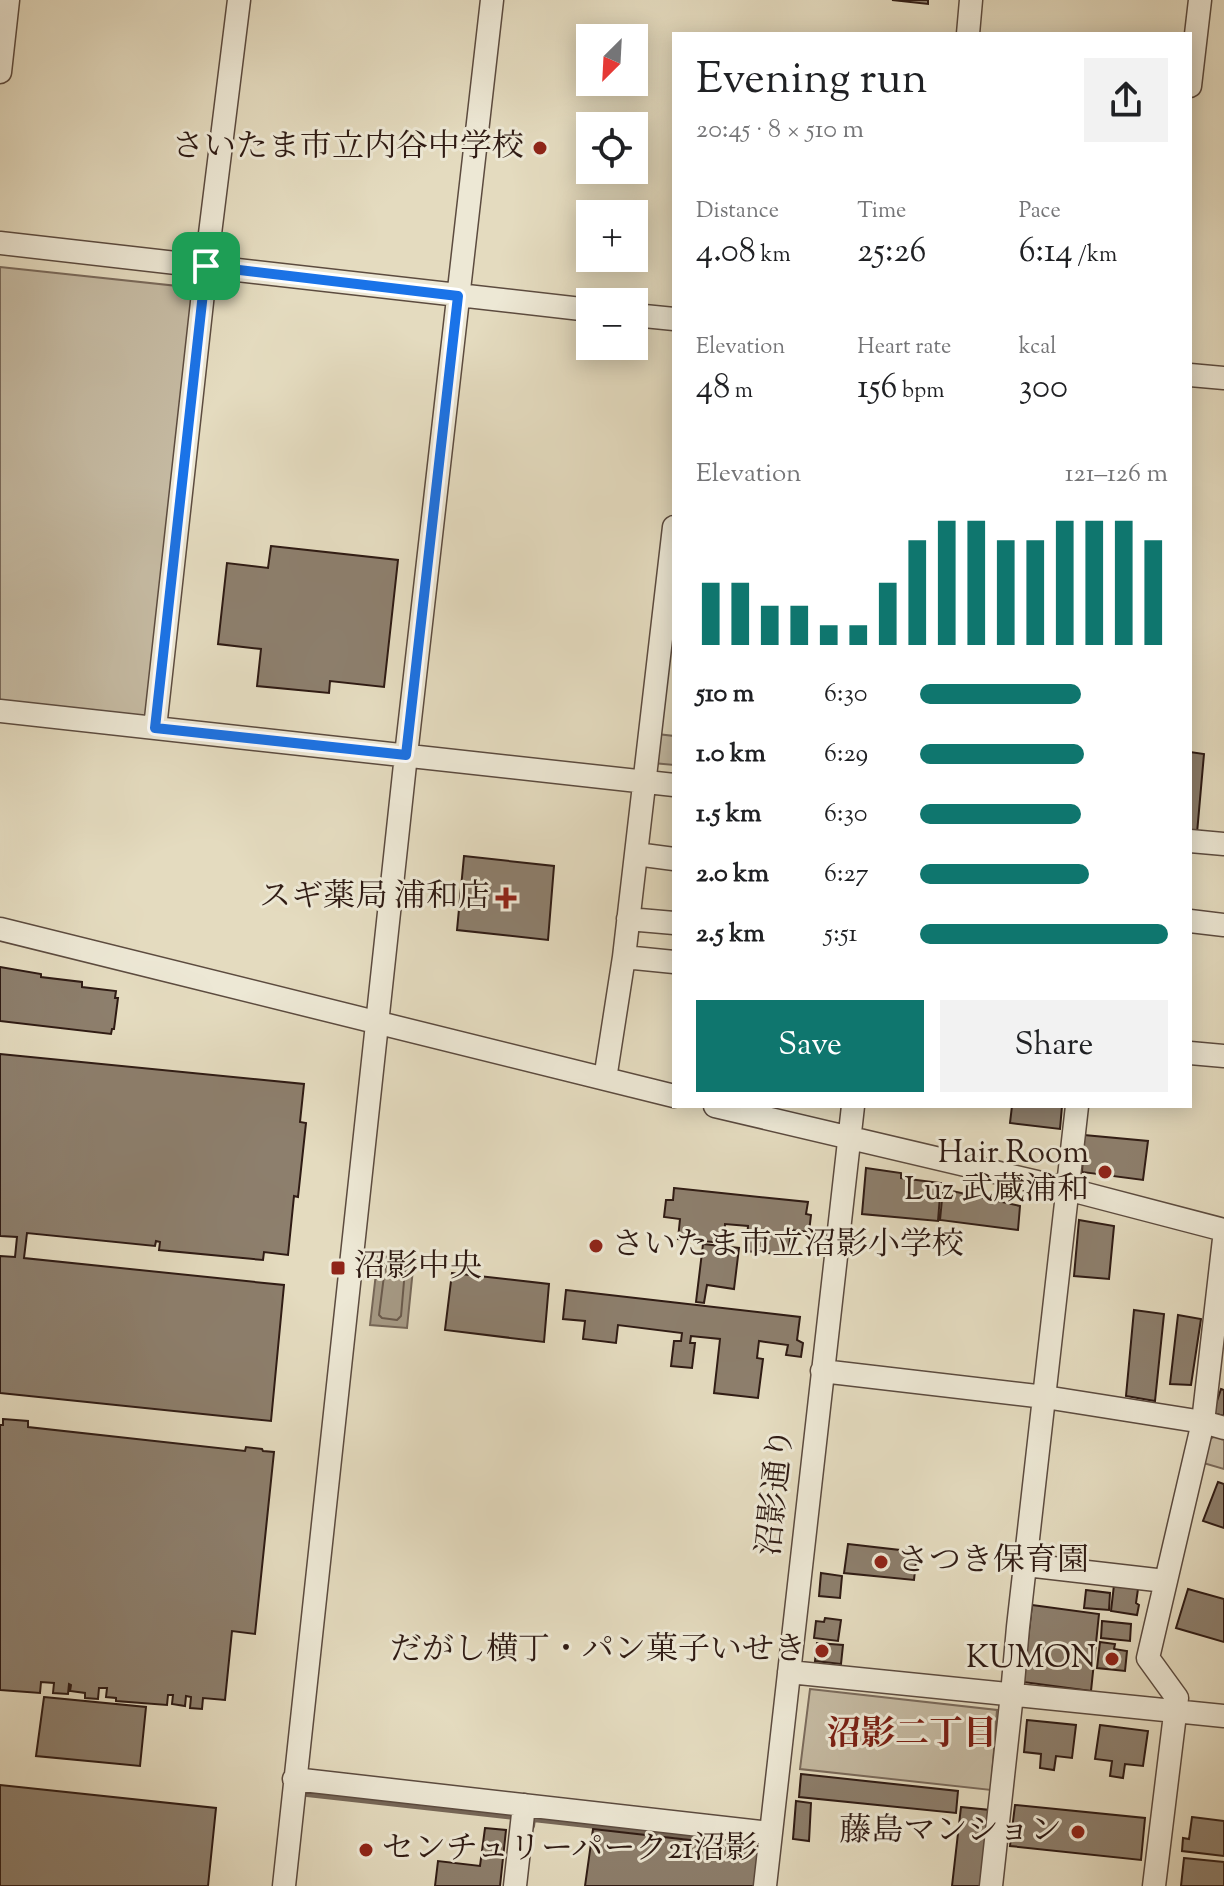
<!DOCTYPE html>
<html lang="en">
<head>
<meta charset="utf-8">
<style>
	body { margin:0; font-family:"Sorts Mill Goudy","Noto Serif JP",serif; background:#f2f2f2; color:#202124; height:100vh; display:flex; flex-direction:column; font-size:30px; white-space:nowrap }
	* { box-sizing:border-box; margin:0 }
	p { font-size:26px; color:#757577 }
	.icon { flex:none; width:44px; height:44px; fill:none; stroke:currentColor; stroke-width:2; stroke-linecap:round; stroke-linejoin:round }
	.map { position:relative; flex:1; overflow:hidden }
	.drawer { position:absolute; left:672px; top:32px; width:520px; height:1076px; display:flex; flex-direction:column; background:#fff; border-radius:0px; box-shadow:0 4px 20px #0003 }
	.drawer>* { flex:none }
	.needle { width:52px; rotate:204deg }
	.controls { position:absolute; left:576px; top:24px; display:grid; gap:16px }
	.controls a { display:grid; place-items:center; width:72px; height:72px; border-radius:0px; background:#fff; box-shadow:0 4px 20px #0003; font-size:40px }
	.pin { position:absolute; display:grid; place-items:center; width:68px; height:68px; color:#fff; margin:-34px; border-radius:16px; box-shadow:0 4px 12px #0006 }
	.round { display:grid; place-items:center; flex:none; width:84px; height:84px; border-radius:0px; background:#f2f2f2 }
	.summary { display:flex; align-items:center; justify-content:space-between; height:136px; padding:0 24px }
	h1 { font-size:44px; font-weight:600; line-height:60px }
	.figures { display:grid; grid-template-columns:repeat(3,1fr); gap:12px; height:136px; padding:8px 24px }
	.figures div { display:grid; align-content:center }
	.figures b { font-size:34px; font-weight:600 }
	.figures small { font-size:22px; font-weight:400 }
	.figures p { font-size:22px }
	.chart { height:224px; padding:16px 24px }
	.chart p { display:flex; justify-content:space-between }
	.chart svg { width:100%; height:144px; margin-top:8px; stroke:#0f766e; stroke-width:6 }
	.action { display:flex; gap:16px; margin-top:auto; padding:16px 24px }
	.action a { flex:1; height:92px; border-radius:0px; background:#0f766e; color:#fff; font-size:32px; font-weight:600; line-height:92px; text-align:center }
	.action a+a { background:#f2f2f2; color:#202124 }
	ul { padding:0 24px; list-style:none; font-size:26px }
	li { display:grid; grid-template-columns:128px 96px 1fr; align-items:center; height:60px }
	li i { height:20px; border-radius:10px; background:#0f766e }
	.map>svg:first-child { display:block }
</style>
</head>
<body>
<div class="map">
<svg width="1224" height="1886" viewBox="0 0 1224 1886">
	<rect width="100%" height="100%" fill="#e4dbbf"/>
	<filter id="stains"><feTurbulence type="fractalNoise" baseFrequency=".0025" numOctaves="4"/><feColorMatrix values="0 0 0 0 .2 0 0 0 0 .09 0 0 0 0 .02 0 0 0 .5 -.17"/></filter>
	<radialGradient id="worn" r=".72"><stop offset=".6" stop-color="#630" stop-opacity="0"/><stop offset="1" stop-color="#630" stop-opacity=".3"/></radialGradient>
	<path fill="#c5baa2" stroke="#7a6a5b" stroke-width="2" d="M 0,267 L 196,288 L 147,714 L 140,718 L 0,702 Z
		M 657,734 L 674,736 L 674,765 L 653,763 Z
		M 1221,1433 L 1224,1434 L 1224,1469 L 1200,1462 L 1204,1442 Z
		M 810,1689 L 997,1710 L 991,1790 L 800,1769 Z"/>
	<path fill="#a69a85" stroke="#766758" stroke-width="2" d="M 378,1256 L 414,1259 L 407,1328 L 370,1325 Z"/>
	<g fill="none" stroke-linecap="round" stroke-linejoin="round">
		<path stroke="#6a5a4c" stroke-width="2" d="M 389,1265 L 402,1266 L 405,1270 L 401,1316 L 397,1320 L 382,1318 L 379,1315 L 385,1268 Z"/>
		<path stroke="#766758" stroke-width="6" d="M 307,1794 L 514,1817
			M 532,1826 L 533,1819 L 749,1843"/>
	</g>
	<path fill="#8d7f6d" stroke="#2f1b14" stroke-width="2" d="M 892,0 L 928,0 L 928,4 Z
		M 271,546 L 398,560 L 384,687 L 330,681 L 329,693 L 257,686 L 261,649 L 218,644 L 227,563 L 268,568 Z
		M 1190,752 L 1204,754 L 1197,833 L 1190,832 Z
		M 464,856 L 554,866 L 548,940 L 457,930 Z
		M 0,967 L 41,974 L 41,977 L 82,982 L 82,987 L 116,991 L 115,998 L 118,998 L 114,1029 L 112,1029 L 111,1034 L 0,1021 Z
		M 0,1054 L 304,1084 L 300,1122 L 306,1123 L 298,1197 L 294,1196 L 288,1255 L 264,1252 L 263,1260 L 159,1250 L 160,1242 L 156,1241 L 155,1246 L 27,1233 L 24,1258 L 284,1285 L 271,1421 L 0,1393 L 0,1256 L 15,1257 L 17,1237 L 0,1236 Z
		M 1012,1106 L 1062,1106 L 1060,1129 L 1010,1123 Z
		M 1084,1135 L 1148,1141 L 1143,1180 L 1082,1172 Z
		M 866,1168 L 901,1173 L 901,1178 L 941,1183 L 938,1221 L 862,1214 Z
		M 674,1188 L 808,1202 L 806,1214 L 811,1215 L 809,1232 L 791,1230 L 788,1255 L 746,1251 L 748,1226 L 725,1224 L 724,1243 L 678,1239 L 680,1219 L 664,1217 L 666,1200 L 673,1200 Z
		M 943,1189 L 1020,1206 L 1018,1230 L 940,1220 Z
		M 1079,1220 L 1114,1226 L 1109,1279 L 1074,1276 Z
		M 703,1244 L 739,1248 L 734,1289 L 707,1285 L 704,1303 L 696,1302 Z
		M 452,1273 L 549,1284 L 544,1342 L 445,1330 Z
		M 566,1290 L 800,1317 L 797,1340 L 803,1343 L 801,1357 L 786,1355 L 788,1345 L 759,1341 L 757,1358 L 763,1359 L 758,1398 L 714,1393 L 720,1339 L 691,1336 L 690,1343 L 695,1343 L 692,1368 L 671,1366 L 674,1341 L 681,1341 L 682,1333 L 618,1325 L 616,1343 L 583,1339 L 585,1321 L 563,1319 Z
		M 1134,1310 L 1164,1314 L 1155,1401 L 1126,1396 Z
		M 1178,1315 L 1201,1319 L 1191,1385 L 1170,1384 Z
		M 1221,1389 L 1224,1390 L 1224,1416 L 1213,1413 Z
		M 3,1419 L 28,1421 L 28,1427 L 245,1451 L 246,1447 L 262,1449 L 263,1451 L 274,1452 L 255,1634 L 232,1631 L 225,1700 L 203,1698 L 202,1709 L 190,1708 L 191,1697 L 186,1696 L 185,1706 L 172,1704 L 173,1695 L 168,1695 L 167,1705 L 116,1701 L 116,1698 L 106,1697 L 107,1688 L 99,1688 L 98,1699 L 85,1698 L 85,1693 L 70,1691 L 71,1685 L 69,1684 L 68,1694 L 53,1693 L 54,1683 L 41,1682 L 40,1693 L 0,1690 L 0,1425 L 3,1425 Z
		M 1218,1482 L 1224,1484 L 1224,1528 L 1203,1521 Z
		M 848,1544 L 917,1552 L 914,1580 L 844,1573 Z
		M 821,1573 L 842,1576 L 840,1598 L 819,1596 Z
		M 1114,1585 L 1138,1589 L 1136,1603 L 1139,1605 L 1137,1615 L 1111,1611 Z
		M 1188,1589 L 1224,1599 L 1224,1642 L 1176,1628 Z
		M 1086,1590 L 1110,1593 L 1109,1610 L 1084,1608 Z
		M 1032,1605 L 1099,1614 L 1091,1691 L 1023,1682 Z
		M 825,1618 L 841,1620 L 838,1641 L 814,1638 L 816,1621 L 824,1622 Z
		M 1102,1621 L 1131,1624 L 1130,1641 L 1101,1638 Z
		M 1100,1642 L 1115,1644 L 1114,1649 L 1127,1651 L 1125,1671 L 1097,1668 Z
		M 817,1643 L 843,1645 L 841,1664 L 815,1661 Z
		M 44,1697 L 146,1707 L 140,1766 L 36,1756 Z
		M 1027,1720 L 1076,1725 L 1072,1758 L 1056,1756 L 1054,1770 L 1040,1768 L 1041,1754 L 1024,1752 Z
		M 1100,1725 L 1148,1731 L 1143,1766 L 1125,1764 L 1123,1778 L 1110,1776 L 1112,1761 L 1095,1759 Z
		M 801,1774 L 958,1791 L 956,1813 L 799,1797 Z
		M 0,1785 L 216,1808 L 208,1886 L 0,1886 Z
		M 796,1801 L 811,1803 L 809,1841 L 793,1839 Z
		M 1015,1805 L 1145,1818 L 1141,1860 L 1010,1846 Z
		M 961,1807 L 990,1810 L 981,1886 L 952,1886 Z
		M 1192,1817 L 1224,1821 L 1224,1856 L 1182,1851 L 1183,1838 L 1189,1839 Z
		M 485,1828 L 506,1830 L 500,1886 L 435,1886 L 438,1861 L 480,1866 Z
		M 593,1829 L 760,1848 L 755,1886 L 585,1886 Z
		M 1184,1858 L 1224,1862 L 1224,1886 L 1181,1886 Z"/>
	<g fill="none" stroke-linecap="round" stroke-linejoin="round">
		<g stroke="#5c4b3f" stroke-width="25">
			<path id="minor" d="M 968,34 L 971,0
				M 0,72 L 8,0
				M 1190,86 L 1200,0
				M 0,243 L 590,310
				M 634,315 L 674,319
				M 1190,375 L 1224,378
				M 0,711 L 674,785
				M 155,728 L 206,266 L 239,0
				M 1190,841 L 1224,844
				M 636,854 L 674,859
				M 628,919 L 674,923
				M 1190,921 L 1224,925
				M 0,929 L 674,1096
				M 624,957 L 674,962
				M 1190,1053 L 1224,1056
				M 605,1079 L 624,957 L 674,527
				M 715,1106 L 1067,1189 L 1224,1230
				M 822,1371 L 1045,1397 L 1203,1422 L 1224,1428
				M 1026,1565 L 1165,1581
				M 789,1672 L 1224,1716
				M 294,1779 L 770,1833
				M 284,1886 L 406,755 L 492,0
				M 515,1886 L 524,1805
				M 765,1886 L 853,1106
				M 991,1886 L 1012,1694 L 1018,1627 L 1077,1106
				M 1154,1886 L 1177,1698 L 1148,1658 L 1203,1422 L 1224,1239"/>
		</g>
		<use href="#minor" stroke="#ede8d5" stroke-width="22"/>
	</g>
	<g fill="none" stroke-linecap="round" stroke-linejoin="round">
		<g stroke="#fff" stroke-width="16">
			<path id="route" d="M 206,266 L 458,296 L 406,755 L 155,728 Z"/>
		</g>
		<use href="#route" stroke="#1a73e8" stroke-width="10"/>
	</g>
	<g fill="#8f2418" stroke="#ede8d5" stroke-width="3">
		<circle cx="540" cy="148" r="8"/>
		<path d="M502 886h8v8h8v8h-8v8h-8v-8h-8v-8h8z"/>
		<circle cx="1105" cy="1172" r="8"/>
		<circle cx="596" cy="1246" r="8"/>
		<rect x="330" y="1260" width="16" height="16" rx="4"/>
		<circle cx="881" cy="1562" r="8"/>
		<circle cx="822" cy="1651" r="8"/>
		<circle cx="1112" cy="1659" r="8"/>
		<circle cx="1078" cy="1832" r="8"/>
		<circle cx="366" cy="1850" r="8"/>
	</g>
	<g text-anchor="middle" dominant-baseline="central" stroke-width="6" stroke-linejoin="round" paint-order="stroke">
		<g font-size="32" fill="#2f1b14" stroke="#ede8d5" text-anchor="end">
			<text x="524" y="148">さいたま市立内谷中学校</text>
			<text x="490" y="898">スギ薬局 浦和店</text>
			<text x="1089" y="1154">Hair Room<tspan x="1089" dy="37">Luz 武蔵浦和</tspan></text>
			<text x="612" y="1246" text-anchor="start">さいたま市立沼影小学校</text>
			<text x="354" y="1268" text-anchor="start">沼影中央</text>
			<text x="897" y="1562" text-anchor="start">さつき保育園</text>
			<text x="806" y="1651">だがし横丁・パン菓子いせき</text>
			<text x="1096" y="1659">KUMON</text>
			<text x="1062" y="1832">藤島マンション</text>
			<text x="382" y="1850" text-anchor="start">センチュリーパーク21沼影</text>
		</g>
		<g font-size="32" fill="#2f1b14" stroke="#ede8d5">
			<text transform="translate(777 1492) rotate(-84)">沼影通り</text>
		</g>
		<g font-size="34" font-weight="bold" fill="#7a1f14" stroke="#ede8d5">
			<text x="912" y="1735">沼影二丁目</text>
		</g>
	</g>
	<rect width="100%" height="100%" filter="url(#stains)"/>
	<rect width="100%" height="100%" fill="url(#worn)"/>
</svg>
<div class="controls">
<a><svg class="needle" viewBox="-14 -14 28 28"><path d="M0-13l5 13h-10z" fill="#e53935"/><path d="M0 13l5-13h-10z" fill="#757577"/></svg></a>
<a><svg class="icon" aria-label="locate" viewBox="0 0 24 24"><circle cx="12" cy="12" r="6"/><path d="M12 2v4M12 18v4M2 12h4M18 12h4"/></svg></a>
<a>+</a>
<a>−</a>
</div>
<div class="pin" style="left:206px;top:266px;background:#1e9e55"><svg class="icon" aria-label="arrive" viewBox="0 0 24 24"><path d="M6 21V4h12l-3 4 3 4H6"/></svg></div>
<section class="drawer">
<div class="summary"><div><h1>Evening run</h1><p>20:45 · 8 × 510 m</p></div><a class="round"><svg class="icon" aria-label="share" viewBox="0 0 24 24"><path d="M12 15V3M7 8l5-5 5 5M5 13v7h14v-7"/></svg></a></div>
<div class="figures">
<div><p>Distance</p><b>4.08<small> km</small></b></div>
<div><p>Time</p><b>25:26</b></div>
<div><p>Pace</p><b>6:14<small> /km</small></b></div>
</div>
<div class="figures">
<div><p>Elevation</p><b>48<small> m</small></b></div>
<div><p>Heart rate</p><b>156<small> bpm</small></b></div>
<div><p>kcal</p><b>300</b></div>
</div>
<div class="chart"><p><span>Elevation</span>121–126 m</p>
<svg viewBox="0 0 160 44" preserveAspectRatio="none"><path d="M5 44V25M15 44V25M25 44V32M35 44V32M45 44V38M55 44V38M65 44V25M75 44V12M85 44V6M95 44V6M105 44V12M115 44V12M125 44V6M135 44V6M145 44V6M155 44V12"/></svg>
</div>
<ul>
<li><b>510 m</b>6:30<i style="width:65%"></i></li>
<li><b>1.0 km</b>6:29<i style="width:66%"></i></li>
<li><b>1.5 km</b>6:30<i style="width:65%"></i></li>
<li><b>2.0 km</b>6:27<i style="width:68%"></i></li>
<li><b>2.5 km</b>5:51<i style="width:100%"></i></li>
</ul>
<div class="action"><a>Save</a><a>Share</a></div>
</section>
</div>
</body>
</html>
